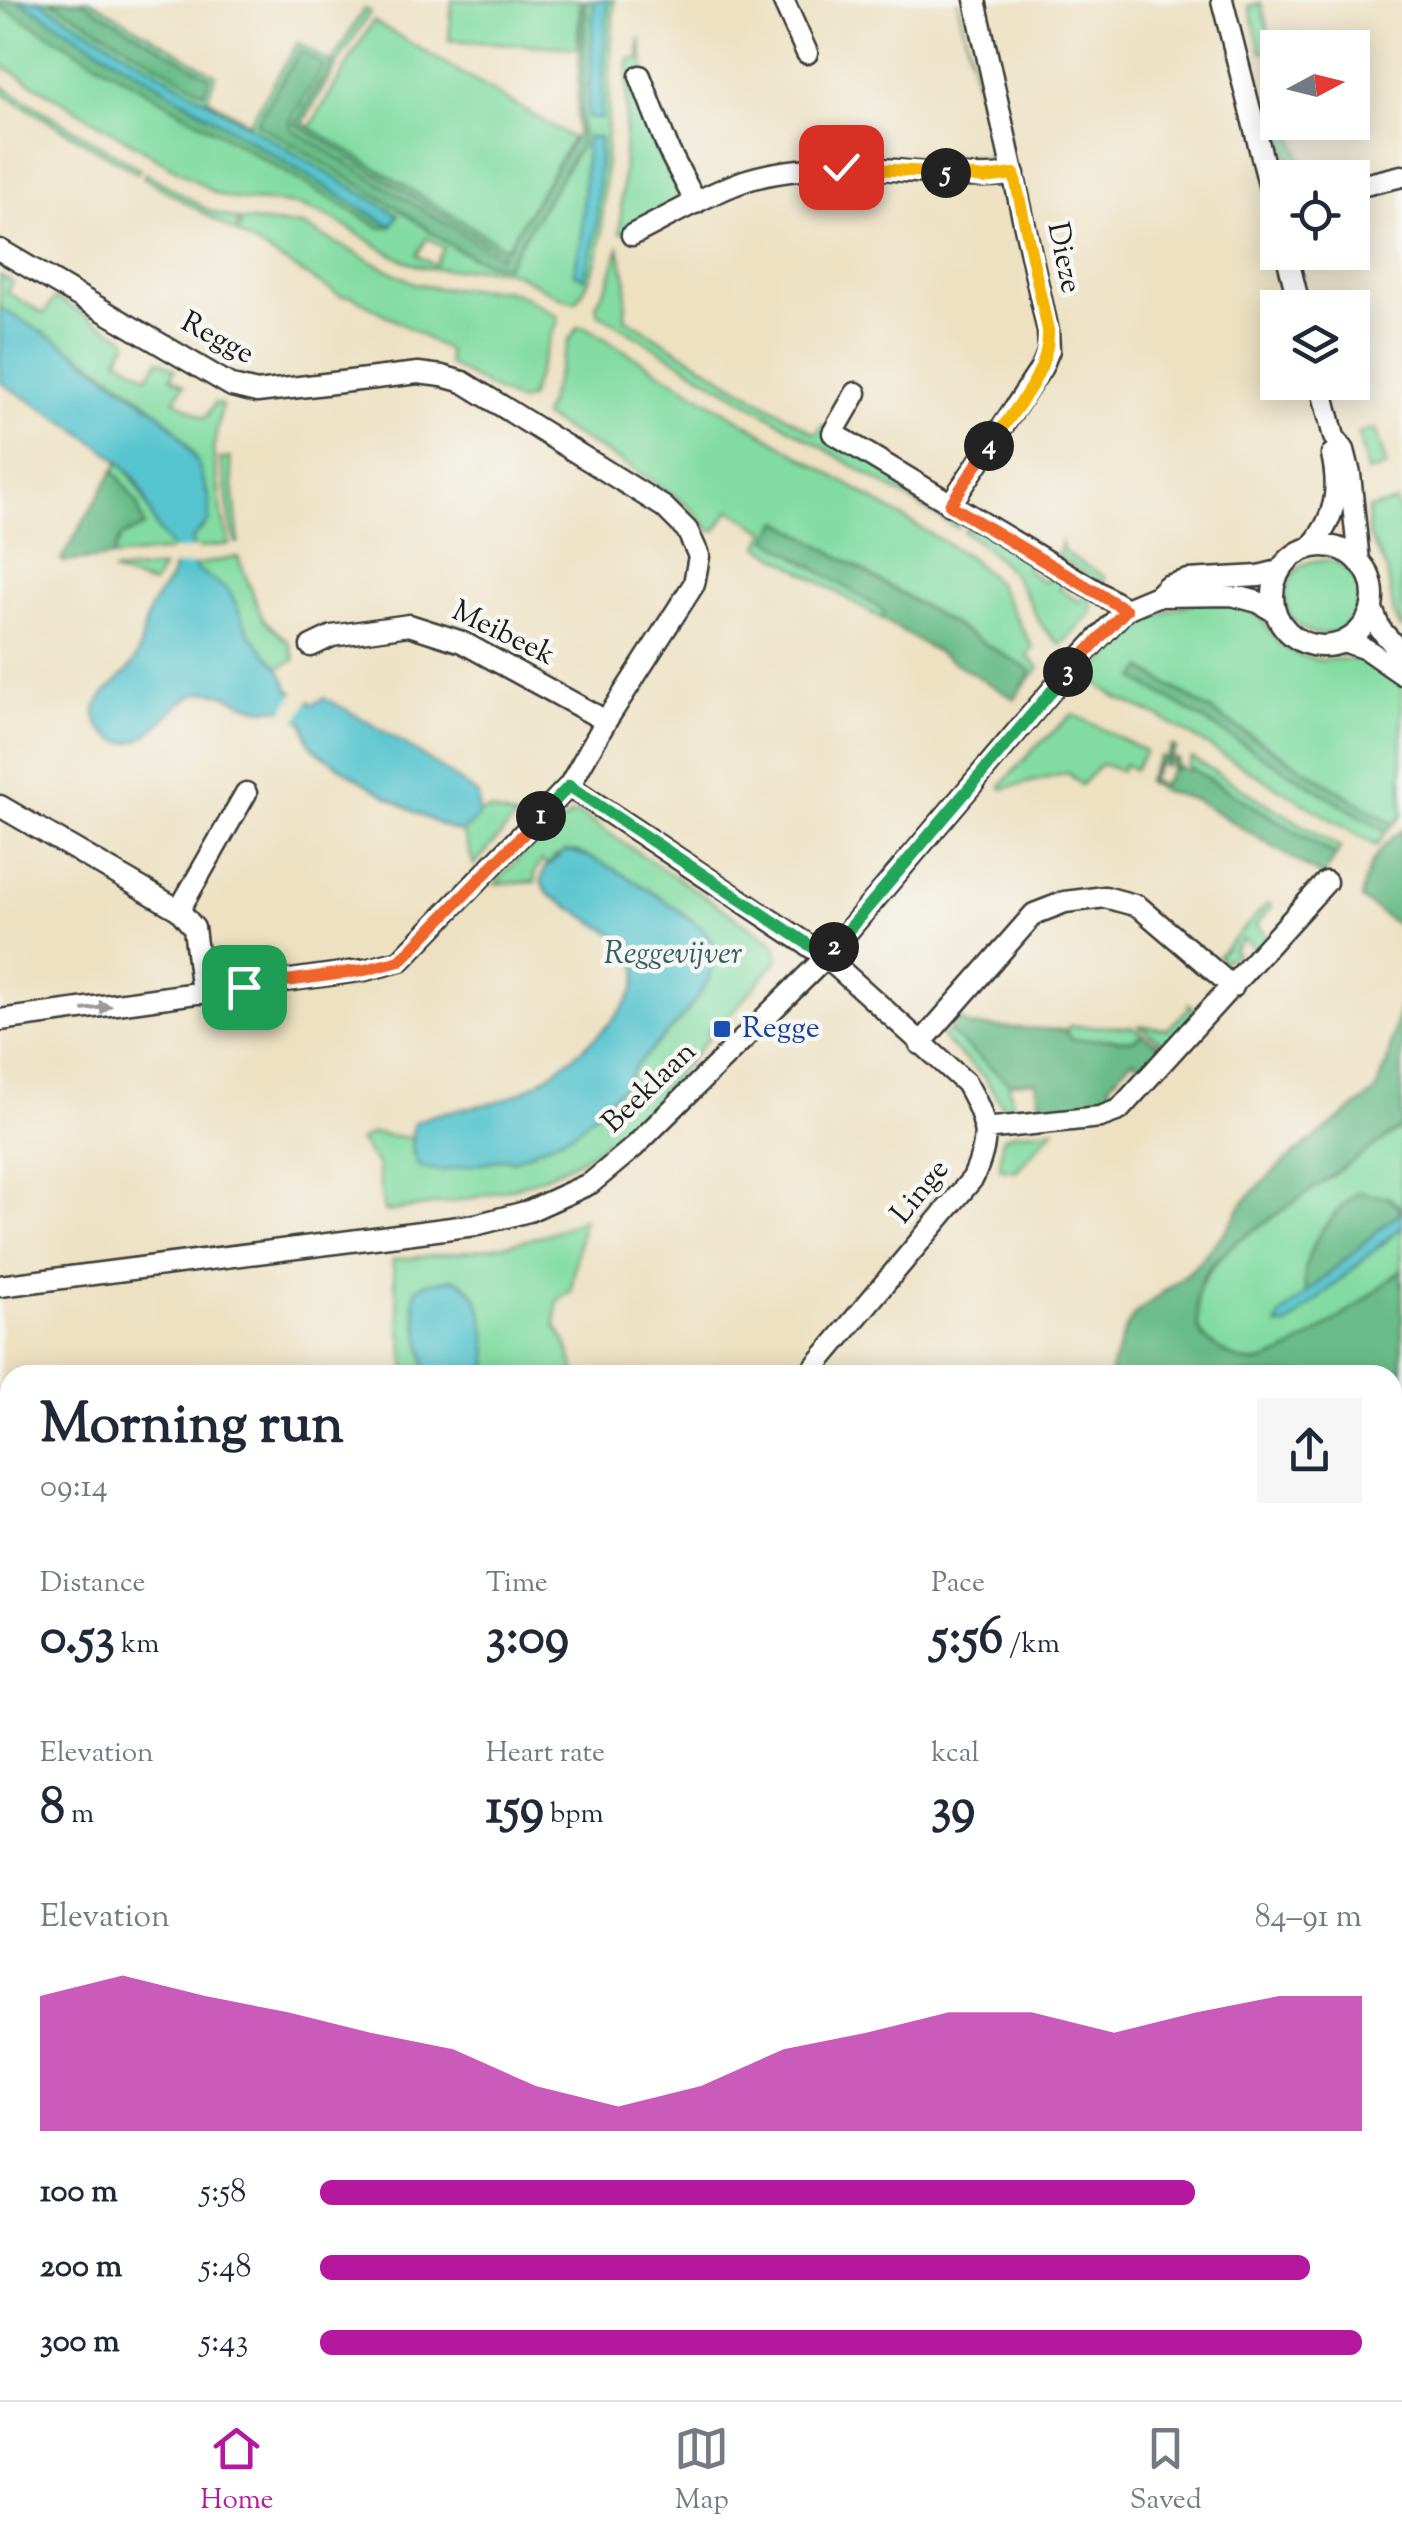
<!DOCTYPE html>
<html lang="en">
<head>
<meta charset="utf-8">
<style>
	body { margin:0; font-family:"Sorts Mill Goudy",serif; background:#f6f6f7; color:#1f2937; height:100vh; display:flex; flex-direction:column; font-size:38px; white-space:nowrap }
	* { box-sizing:border-box; margin:0 }
	p { font-size:32px; color:#747a83 }
	.icon { flex:none; width:55px; height:55px; fill:none; stroke:currentColor; stroke-width:2; stroke-linecap:round; stroke-linejoin:round }
	.map { position:relative; flex:1; overflow:hidden }
	.sheet { position:absolute; left:0px; top:1365px; width:1402px; height:1035px; display:flex; flex-direction:column; background:#fff; border-radius:30px 30px 0 0; box-shadow:0 5px 25px #0003 }
	.sheet>* { flex:none }
	.needle { width:65px; rotate:83deg }
	.controls { position:absolute; left:1260px; top:30px; display:grid; gap:20px }
	.controls a { display:grid; place-items:center; width:110px; height:110px; border-radius:0px; background:#fff; box-shadow:0 5px 25px #0003; font-size:50px }
	.pin { position:absolute; display:grid; place-items:center; width:85px; height:85px; color:#fff; margin:-42px; border-radius:20px; box-shadow:0 5px 15px #0006 }
	.km { position:absolute; width:50px; height:50px; margin:-25px; border-radius:50%; background:#222; color:#fff; font-size:28px; line-height:50px; text-align:center }
	.round { display:grid; place-items:center; flex:none; width:105px; height:105px; border-radius:0px; background:#f6f6f7 }
	.summary { display:flex; align-items:center; justify-content:space-between; height:170px; padding:0 40px }
	h1 { font-size:55px; font-weight:700; line-height:75px }
	.stats { display:grid; grid-template-columns:repeat(3,1fr); gap:15px; height:170px; padding:10px 40px }
	.stats div { display:grid; align-content:center }
	.stats b { font-size:50px; font-weight:700 }
	.stats small { font-size:28px; font-weight:400 }
	.stats p { font-size:28px }
	.chart { height:280px; padding:20px 40px }
	.chart p { display:flex; justify-content:space-between }
	.chart svg { width:100%; height:180px; margin-top:10px; fill:#b5179e; opacity:.7 }
	ul { padding:0 40px; list-style:none; font-size:32px }
	li { display:grid; grid-template-columns:160px 120px 1fr; align-items:center; height:75px }
	li i { height:25px; border-radius:12px; background:#b5179e }
	.dock { display:flex; justify-content:space-around; align-items:center; height:140px; border-top:2px solid #e0e1e3; background:#fff; font-size:28px; color:#747a83 }
	.dock a { display:grid; justify-items:center; gap:5px }
	.dock .on { color:#b5179e }
	.map>svg:first-child { display:block }
</style>
</head>
<body>
<div class="map">
<svg width="1402" height="2400" viewBox="0 0 1402 2400">
	<rect width="100%" height="100%" fill="#f6f6f2"/>
	<filter id="ink" filterUnits="userSpaceOnUse"><feTurbulence type="fractalNoise" baseFrequency=".01" numOctaves="2"/><feDisplacementMap in="SourceGraphic" scale="20" xChannelSelector="R" yChannelSelector="G"/><feConvolveMatrix kernelMatrix="1 2 1 2 8 2 1 2 1" color-interpolation-filters="sRGB"/></filter>
	<filter id="wash" filterUnits="userSpaceOnUse"><feTurbulence type="fractalNoise" baseFrequency=".0048" numOctaves="4" result="noise"/><feDisplacementMap in="SourceGraphic" scale="40" xChannelSelector="R" yChannelSelector="G"/><feGaussianBlur stdDeviation="2.25" result="paint"/><feColorMatrix in="noise" values="0 0 0 0 0 0 0 0 0 0 0 0 0 0 0 0 0 1.4 0 .05"/><feComposite in="paint" operator="in"/></filter>
	<g filter="url(#wash)">
		<rect width="100%" height="100%" fill="#ede1c2"/>
		<path fill="#82dca1" stroke="#4f7c5e" stroke-width="2.5" fill-rule="evenodd" d="M 39,0 L 50,0 L 204,91 L 118,24 L 80,0 L 90,0 L 216,75 L 207,98 L 249,123 L 298,43 L 331,63 L 364,9 L 370,12 L 336,66 L 331,64 L 295,124 L 308,131 L 373,21 L 572,138 L 507,250 L 408,194 L 503,253 L 500,258 L 292,129 L 290,121 L 323,65 L 300,51 L 256,123 C 303,151 350,179 397,208 C 431,229 463,262 505,266 L 581,136 L 587,0 L 594,0 L 587,118 L 601,119 L 608,0 L 614,0 L 602,231 C 599,258 592,278 577,301 C 562,304 528,276 508,271 C 477,264 446,275 416,265 C 377,251 345,220 306,208 C 276,198 245,206 215,193 L 0,64 L 0,6 L 381,227 L 391,226 L 398,215 ZM 586,137 L 600,138 L 597,227 L 584,278 L 574,272 L 582,237 ZM 427,238 L 444,248 L 435,265 L 417,255 Z
			M 452,0 L 580,0 L 577,48 L 449,40 Z
			M 957,0 L 983,107 L 990,108 L 1001,160 L 996,167 L 978,168 L 973,160 L 886,156 L 986,158 L 992,150 Z
			M 1261,3 L 1273,49 L 1261,52 L 1249,6 Z
			M 640,38 L 646,77 L 634,86 L 635,96 L 641,96 C 647,109 658,127 660,141 C 662,160 664,178 683,188 L 685,197 L 630,233 L 620,232 L 629,59 L 639,59 Z
			M 0,85 L 140,169 L 137,173 L 0,92 Z
			M 1279,123 L 1290,123 L 1305,177 L 1293,177 Z
			M 146,173 L 210,211 L 239,220 L 235,232 L 143,177 Z
			M 242,220 L 303,226 L 414,283 L 437,288 L 504,290 L 523,296 L 557,316 L 559,321 L 550,338 L 529,399 L 517,402 L 449,365 L 447,350 L 352,296 L 341,296 L 238,234 Z
			M 619,248 L 627,283 L 625,318 L 816,434 L 823,425 L 962,519 L 957,528 L 598,313 L 596,305 L 609,281 Z
			M 0,275 L 12,282 L 7,292 L 44,314 L 55,298 L 126,338 L 127,343 L 118,358 L 148,376 L 159,360 L 175,369 L 171,377 L 184,385 L 175,400 L 205,418 L 215,403 L 222,405 L 213,450 L 223,520 L 230,544 L 193,549 L 192,539 L 209,500 C 204,479 198,461 186,443 C 152,393 54,339 0,308 Z
			M 578,327 L 585,327 L 969,557 L 996,582 L 1033,648 L 1027,656 L 1039,668 L 1014,697 L 1031,671 L 780,521 L 768,539 L 886,612 L 882,619 L 759,546 L 767,532 L 730,510 L 716,530 L 710,531 C 691,495 583,441 543,417 L 569,340 Z
			M 1375,429 L 1387,467 L 1367,472 L 1358,433 Z
			M 230,458 L 239,542 L 236,543 C 226,515 228,487 220,459 Z
			M 119,462 C 138,482 145,500 155,525 C 160,536 171,537 172,551 L 112,557 L 121,537 L 144,527 L 137,503 L 114,470 Z
			M 1396,502 L 1402,519 L 1402,630 L 1394,615 L 1387,571 L 1368,534 L 1368,509 Z
			M 969,524 L 1031,561 L 1026,570 L 1045,582 L 1051,573 L 1064,581 L 1060,590 L 1080,602 L 1085,593 L 1091,597 L 1092,612 L 1061,645 C 1033,622 1038,614 1021,587 C 1006,563 987,547 964,532 Z
			M 1061,542 L 1065,553 L 1105,577 L 1102,585 L 1055,555 L 1059,553 Z
			M 238,557 L 263,619 L 289,643 L 295,660 L 279,668 L 251,636 L 228,591 L 195,568 L 195,565 Z
			M1285 597a37 37 0 1 1 74 0a37 37 0 1 1-74 0Z
			M 156,568 L 162,568 L 153,585 L 112,572 Z
			M 1207,601 L 1246,607 L 1259,617 L 1282,646 L 1299,655 L 1318,660 L 1362,659 L 1402,682 L 1402,816 L 1393,824 L 1144,669 L 1137,678 L 1386,832 L 1376,846 L 1158,716 L 1117,698 L 1098,684 L 1095,671 C 1128,635 1157,607 1207,601 Z
			M 1073,714 L 1145,751 L 1134,770 L 1124,764 L 1121,771 L 1101,764 L 1081,785 L 1068,773 L 1002,789 L 1001,786 L 1033,750 Z
			M 1192,758 L 1340,848 L 1336,855 L 1188,766 Z
			M 489,810 L 516,818 L 474,865 L 462,831 L 479,813 Z
			M 580,814 L 770,940 L 776,946 L 778,960 L 721,1025 L 717,1022 L 706,1033 L 710,1037 C 686,1063 663,1092 638,1116 C 563,1187 481,1199 384,1212 L 377,1164 L 359,1141 L 372,1133 L 411,1138 L 412,1153 L 517,1159 L 572,1133 L 625,1085 L 634,1068 L 687,1012 L 708,980 L 713,954 L 692,920 L 634,882 L 576,851 L 555,856 L 545,868 L 547,864 L 542,860 L 535,872 L 535,882 L 495,884 L 552,822 L 557,827 L 571,815 Z
			M 1268,903 L 1272,907 L 1256,925 L 1268,936 L 1256,949 L 1243,939 L 1233,950 L 1237,954 L 1223,961 L 1218,956 Z
			M 1189,1004 L 1200,1014 L 1169,1047 L 1138,1025 L 1168,1029 L 1189,1008 Z
			M 1070,1026 L 1132,1027 L 1143,1034 L 1133,1040 L 1071,1039 L 1065,1030 Z
			M 948,1031 L 1009,1083 L 1014,1113 L 1008,1114 L 984,1077 L 941,1037 Z
			M 1402,1127 L 1402,1209 L 1390,1198 L 1357,1193 C 1327,1220 1298,1251 1306,1294 L 1280,1316 L 1385,1242 L 1402,1226 L 1402,1269 C 1375,1294 1292,1357 1258,1362 C 1247,1364 1231,1357 1222,1351 C 1170,1319 1201,1274 1235,1243 Z
			M 1054,1129 L 1016,1171 L 1000,1169 L 1002,1138 L 1014,1133 Z
			M 583,1219 L 571,1291 L 558,1300 L 555,1325 L 565,1340 L 577,1375 L 489,1375 L 485,1334 L 475,1294 L 414,1301 L 427,1375 L 407,1375 L 392,1260 C 459,1252 522,1249 583,1219 Z
			M 1402,1536 L 1402,1729 L 1393,1745 L 1392,1546 Z
			M 0,1968 L 10,1971 L 10,2010 L 0,2005 Z
			M 0,2051 L 10,2056 L 10,2130 L 0,2126 Z
			M 897,2390 L 1012,2390 L 1004,2400 L 909,2400 Z"/>
		<path fill="#69bc87" stroke="#426c52" stroke-width="2.5" d="M 0,0 L 19,0 L 391,226 L 381,228 L 0,6 Z
			M 50,0 L 80,0 L 210,77 L 204,92 Z
			M 582,0 L 587,0 L 580,146 L 506,266 C 463,263 431,229 397,208 C 350,179 303,151 256,123 L 300,51 L 324,65 L 290,121 L 292,129 L 500,257 L 502,253 L 295,124 L 331,63 L 336,66 L 303,123 L 506,248 L 576,135 Z
			M 114,470 L 137,503 L 144,527 L 121,537 L 112,557 L 64,562 L 61,560 Z
			M 779,521 L 1031,671 L 1015,699 L 882,619 L 885,612 L 768,539 Z
			M 1143,669 L 1393,824 L 1386,832 L 1136,679 Z
			M 1172,746 L 1176,748 L 1165,766 L 1159,763 L 1150,780 L 1162,786 L 1171,769 L 1176,769 L 1170,765 L 1174,758 L 1178,760 L 1176,765 L 1187,771 L 1190,768 L 1336,856 L 1323,877 L 1196,800 L 1163,791 L 1146,781 L 1160,756 L 1165,759 Z
			M 1402,830 L 1402,928 L 1361,899 C 1365,871 1378,846 1402,830 Z
			M 1402,995 L 1402,1127 L 1235,1243 L 1213,1263 L 1202,1279 L 1197,1298 L 1198,1326 L 1202,1336 C 1216,1348 1238,1365 1257,1363 C 1289,1359 1377,1292 1402,1269 L 1402,1390 L 1393,1401 L 1392,1375 L 1109,1375 L 1125,1330 L 1134,1315 L 1191,1270 L 1225,1232 L 1246,1199 L 1284,1162 L 1375,1092 L 1387,1063 Z
			M 959,1018 L 969,1026 L 1065,1030 L 1071,1039 L 1133,1040 L 1143,1034 L 1167,1050 L 1145,1070 L 1133,1059 L 1109,1084 L 1117,1102 L 1041,1113 L 1036,1081 L 1009,1083 L 948,1031 Z
			M 1357,1192 L 1387,1197 L 1402,1210 L 1306,1294 C 1298,1251 1327,1220 1357,1192 Z
			M 1402,1430 L 1402,1490 L 1393,1500 L 1392,1440 Z
			M 1402,1524 L 1402,1573 L 1393,1584 L 1393,1535 Z
			M 258,2390 L 463,2390 L 446,2400 L 248,2400 Z
			M 533,2390 L 583,2390 L 574,2400 L 524,2400 Z"/>
		<path fill="#57c4ce" stroke="#3a7075" stroke-width="2.5" d="M 19,0 L 39,0 L 398,215 L 391,226 Z
			M 594,0 L 608,0 L 601,119 L 587,118 Z
			M 586,137 L 600,138 L 597,227 L 585,278 L 574,273 L 582,237 Z
			M 0,308 L 63,344 L 158,412 L 177,431 L 198,464 L 209,500 L 209,521 L 192,539 L 195,568 L 229,591 L 251,636 L 279,668 L 290,690 L 314,704 L 324,698 C 379,725 429,759 478,795 L 479,815 C 475,820 469,829 462,831 C 446,835 323,760 311,745 C 307,740 306,730 304,723 L 279,708 C 246,715 228,686 199,693 C 168,700 147,761 111,737 C 70,709 120,684 132,665 C 144,647 142,625 151,607 C 157,595 172,581 174,568 C 177,549 166,542 157,528 C 148,514 147,495 136,480 C 111,445 38,407 0,382 Z
			M 565,851 C 598,852 678,908 704,930 L 712,942 L 711,969 L 708,981 L 687,1012 L 634,1068 L 625,1085 L 576,1131 L 512,1161 L 508,1158 L 441,1171 L 419,1167 C 411,1151 410,1140 414,1123 C 446,1106 484,1110 517,1094 C 550,1079 631,1016 637,979 C 639,962 631,950 620,938 L 548,894 L 541,881 L 545,868 Z
			M 1402,1210 L 1402,1226 L 1287,1326 L 1277,1326 L 1280,1316 Z
			M 453,1279 C 488,1288 487,1344 489,1375 L 427,1375 L 414,1301 L 416,1289 L 426,1283 Z
			M 0,2140 L 10,2145 L 10,2390 L 258,2390 L 248,2400 L 0,2400 Z"/>
		<path fill="#ede1c2" d="M 198,548 L 200,564 L 169,567 L 168,551 Z
			M 297,689 L 311,696 L 295,724 L 281,715 Z"/>
	</g>
	<g filter="url(#ink)">
		<g fill="none" stroke-linecap="round" stroke-linejoin="round">
			<g stroke="#3b3a35" stroke-width="25">
				<path id="street" d="M 783,0 L 807,53
					M 1222,0 L 1278,220
					M 640,76 L 669,151 L 696,203
					M 1352,188 L 1402,176
					M 632,235 C 668,217 705,195 744,181 C 773,171 813,168 844,167 C 900,167 958,182 1014,174
					M 0,250 L 232,386 L 257,392 L 418,373 L 442,376 L 463,382 L 664,507 L 687,530 L 699,556 L 694,584 L 606,721 L 569,786 L 400,961 L 365,970 L 0,1020
					M 1286,252 L 1300,308
					M 1320,382 L 1334,437 L 1344,450 L 1350,474 L 1359,562
					M 856,393 L 833,433 L 1126,609
					M 950,505 L 1042,367 L 1049,350 L 1048,331 L 975,0
					M1273 596a50 50 0 1 1 100 0a50 50 0 1 1-100 0Z
					M 1311,547 C 1336,518 1340,490 1332,454
					M 1159,596 L 1232,595 L 1258,602 L 1275,612
					M 1372,609 L 1380,629 L 1402,654
					M 1346,642 L 1366,649 L 1402,674
					M 311,646 L 332,636 L 409,625 L 462,642 L 606,721
					M 569,786 L 826,957 L 966,1083 C 988,1121 991,1138 973,1178 L 808,1375
					M 0,806 L 179,910 L 194,928 L 202,993
					M 179,910 L 246,793
					M 920,1044 L 1034,914 L 1065,902 L 1105,897 L 1138,906 L 1233,987
					M 984,1129 L 1100,1117 L 1119,1110 L 1326,882
					M 0,1286 L 475,1225 L 529,1211 L 591,1183 L 633,1148 L 826,957 L 1070,669 L 1126,609 L 1157,596 L 1167,586 L 1188,580 L 1259,576 L 1279,571
					M 0,1556 L 10,1566
					M 0,1781 L 10,1773
					M 1392,1783 L 1402,1763
					M 1392,1991 L 1402,1993
					M 1392,2208 L 1402,2210
					M 1271,2390 L 1306,2400
					M 1019,2400 L 1028,2390"/>
			</g>
			<g stroke="#3b3a35" stroke-width="32">
				<path id="secondary" d="M 1392,1420 L 1402,1410
					M 1392,1517 L 1402,1507
					M 503,2400 L 512,2390
					M 589,2400 L 598,2390"/>
			</g>
			<use href="#street" stroke="#fff" stroke-width="20"/>
			<use href="#secondary" stroke="#fff" stroke-width="28"/>
		</g>
		<defs><path id="oneway-solid" d="M-6-.8H1V-3.2L6.5 0L1 3.2V.8H-6Z" transform="scale(2.5)"/></defs>
		<use fill="#999" href="#oneway-solid" transform="translate(97 1008) rotate(-8)"/>
	</g>
	<g fill="none" stroke-linecap="round" stroke-linejoin="round" filter="url(#ink)">
		<g stroke="#fff" stroke-width="20">
			<path id="split-1" d="M 244,987 L 365,970 L 400,961 L 541,816"/>
		</g>
		<g stroke="#fff" stroke-width="20">
			<path id="split-2" d="M 541,816 L 569,786 L 826,956 L 834,947"/>
		</g>
		<g stroke="#fff" stroke-width="20">
			<path id="split-3" d="M 834,947 L 1068,672"/>
		</g>
		<g stroke="#fff" stroke-width="20">
			<path id="split-4" d="M 989,446 L 950,505 L 1126,610 L 1068,672"/>
		</g>
		<g stroke="#fff" stroke-width="20">
			<path id="split-5" d="M 946,173 L 984,178 L 1014,174 L 1048,330 C 1051,373 1012,412 989,446"/>
		</g>
		<g stroke="#fff" stroke-width="20">
			<path id="split-6" d="M 841,167 L 946,173"/>
		</g>
		<use href="#split-1" stroke="#f0652b" stroke-width="12"/>
		<use href="#split-2" stroke="#22a559" stroke-width="12"/>
		<use href="#split-3" stroke="#22a559" stroke-width="12"/>
		<use href="#split-4" stroke="#f0652b" stroke-width="12"/>
		<use href="#split-5" stroke="#f5b400" stroke-width="12"/>
		<use href="#split-6" stroke="#f5b400" stroke-width="12"/>
	</g>
	<rect fill="#1a4fb4" stroke="#f6f6f2" stroke-width="4" x="712" y="1019" width="20" height="20" rx="5"/>
	<g text-anchor="middle" dominant-baseline="central" stroke-width="9" stroke-linejoin="round" paint-order="stroke">
		<g font-size="30" fill="#1c1c1c" stroke="#f6f6f2">
			<text transform="translate(1063 258) rotate(78)">Dieze</text>
			<text transform="translate(217 339) rotate(28)">Regge</text>
			<text transform="translate(503 634) rotate(26)">Meibeek</text>
			<text transform="translate(650 1088) rotate(-44)">Beeklaan</text>
			<text transform="translate(921 1192) rotate(-51)">Linge</text>
		</g>
		<g font-size="30" fill="#164399" stroke="#f6f6f2" text-anchor="start">
			<text x="742" y="1029">Regge</text>
		</g>
		<g font-size="32" font-style="italic" fill="#345f63" stroke="#f6f6f2">
			<text x="673" y="955">Reggevijver</text>
		</g>
	</g>
</svg>
<div class="controls">
<a><svg class="needle" viewBox="-14 -14 28 28"><path d="M0-13l5 13h-10z" fill="#e53935"/><path d="M0 13l5-13h-10z" fill="#747a83"/></svg></a>
<a><svg class="icon" aria-label="locate" viewBox="0 0 24 24"><circle cx="12" cy="12" r="6"/><path d="M12 2v4M12 18v4M2 12h4M18 12h4"/></svg></a>
<a><svg class="icon" aria-label="layers" viewBox="0 0 24 24"><path d="M12 4l9 5-9 5-9-5zM3 14l9 5 9-5"/></svg></a>
</div>
<div class="pin" style="left:244px;top:987px;background:#1e9e55"><svg class="icon" aria-label="arrive" viewBox="0 0 24 24"><path d="M6 21V4h12l-3 4 3 4H6"/></svg></div>
<div class="pin" style="left:841px;top:167px;background:#d93025"><svg class="icon" aria-label="check" viewBox="0 0 24 24"><path d="M5 12l5 5 9-10"/></svg></div>
<b class="km" style="left:541px;top:816px">1</b>
<b class="km" style="left:834px;top:947px">2</b>
<b class="km" style="left:1068px;top:672px">3</b>
<b class="km" style="left:989px;top:446px">4</b>
<b class="km" style="left:946px;top:173px">5</b>
<section class="sheet">
<div class="summary"><div><h1>Morning run</h1><p>09:14</p></div><a class="round"><svg class="icon" aria-label="share" viewBox="0 0 24 24"><path d="M12 15V3M7 8l5-5 5 5M5 13v7h14v-7"/></svg></a></div>
<div class="stats">
<div><p>Distance</p><b>0.53<small> km</small></b></div>
<div><p>Time</p><b>3:09</b></div>
<div><p>Pace</p><b>5:56<small> /km</small></b></div>
</div>
<div class="stats">
<div><p>Elevation</p><b>8<small> m</small></b></div>
<div><p>Heart rate</p><b>159<small> bpm</small></b></div>
<div><p>kcal</p><b>39</b></div>
</div>
<div class="chart"><p><span>Elevation</span>84–91 m</p>
<svg viewBox="0 0 160 44" preserveAspectRatio="none"><path d="M0 44V11L10 6L20 11L30 15L40 20L50 24L60 33L70 38L80 33L90 24L100 20L110 15L120 15L130 20L140 15L150 11L160 11V44z"/></svg>
</div>
<ul>
<li><b>100 m</b>5:58<i style="width:84%"></i></li>
<li><b>200 m</b>5:48<i style="width:95%"></i></li>
<li><b>300 m</b>5:43<i style="width:100%"></i></li>
</ul>
</section>
</div>
<nav class="dock">
<a class="on"><svg class="icon" aria-label="home" viewBox="0 0 24 24"><path d="M3 11l9-7 9 7M6 9v11h12V9"/></svg>Home</a>
<a><svg class="icon" aria-label="map" viewBox="0 0 24 24"><path d="M3 6l6-2 6 2 6-2v14l-6 2-6-2-6 2zM9 4v14M15 6v14"/></svg>Map</a>
<a><svg class="icon" aria-label="saved" viewBox="0 0 24 24"><path d="M7 4h10v16l-5-4-5 4z"/></svg>Saved</a>
</nav>
</body>
</html>
